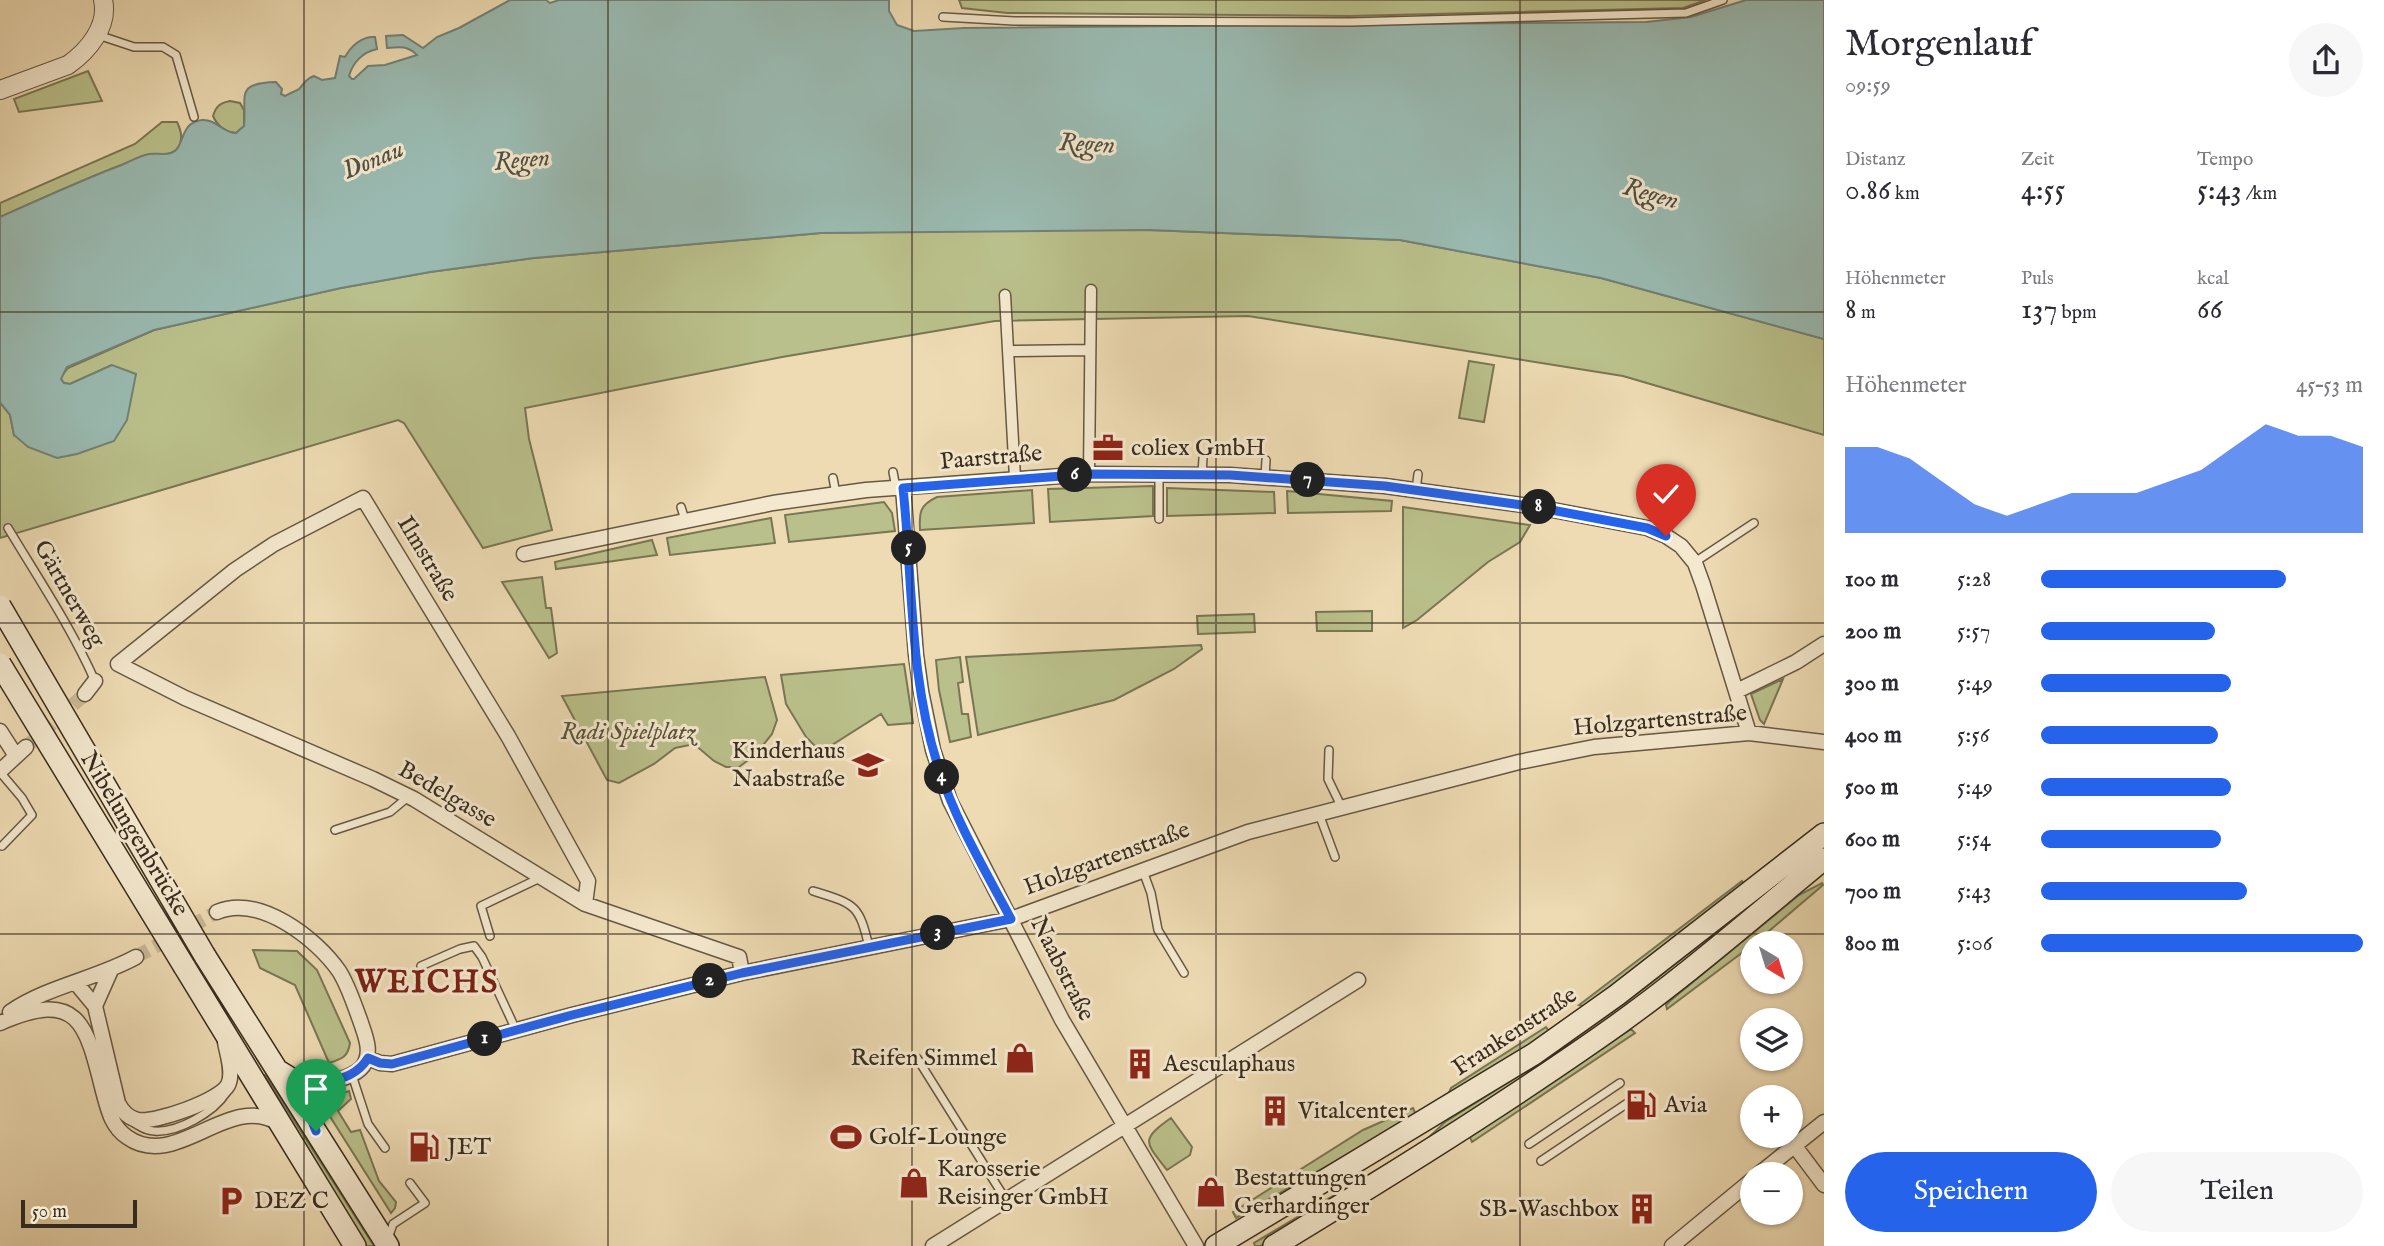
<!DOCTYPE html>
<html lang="de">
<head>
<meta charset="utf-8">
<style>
	body { margin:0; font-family:"IM FELL English",serif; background:#f7f7f7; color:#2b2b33; height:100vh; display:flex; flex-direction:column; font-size:26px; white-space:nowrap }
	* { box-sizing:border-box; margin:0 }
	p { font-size:23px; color:#7c7c81 }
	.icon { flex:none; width:38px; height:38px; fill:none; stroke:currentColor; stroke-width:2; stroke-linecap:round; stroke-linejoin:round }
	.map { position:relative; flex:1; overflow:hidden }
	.drawer { display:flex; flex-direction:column; background:#fff; width:560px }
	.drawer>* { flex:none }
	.needle { width:46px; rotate:142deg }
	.fabs { position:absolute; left:1740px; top:931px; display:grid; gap:14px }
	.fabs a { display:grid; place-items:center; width:63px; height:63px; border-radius:50%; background:#fff; box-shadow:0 2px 5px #0004; font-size:35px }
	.scale { position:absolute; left:21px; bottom:18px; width:116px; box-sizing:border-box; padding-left:7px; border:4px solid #382c1e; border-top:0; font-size:19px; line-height:24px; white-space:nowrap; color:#382c1e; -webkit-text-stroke:5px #f4e8ce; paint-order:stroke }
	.pin { position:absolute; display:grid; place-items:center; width:60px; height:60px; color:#fff; margin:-72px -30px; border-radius:50% 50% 50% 0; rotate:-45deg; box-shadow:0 0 7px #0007 }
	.pin .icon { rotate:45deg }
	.km { position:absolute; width:35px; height:35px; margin:-18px; border-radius:50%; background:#222; color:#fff; font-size:19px; line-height:35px; text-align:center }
	.round { display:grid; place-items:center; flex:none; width:74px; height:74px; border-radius:37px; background:#f7f7f7 }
	.headline { display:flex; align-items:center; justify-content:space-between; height:119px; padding:0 21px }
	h1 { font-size:38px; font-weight:600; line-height:52px }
	.figures { display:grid; grid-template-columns:repeat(3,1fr); gap:10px; height:119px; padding:7px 21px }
	.figures div { display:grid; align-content:center }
	.figures b { font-size:30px; font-weight:600 }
	.figures small { font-size:19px; font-weight:400 }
	.figures p { font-size:19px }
	.chart { height:196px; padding:14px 21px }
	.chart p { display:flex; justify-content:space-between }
	.chart svg { width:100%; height:126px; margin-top:7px; fill:#2563eb; opacity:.7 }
	.action { display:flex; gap:14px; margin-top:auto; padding:14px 21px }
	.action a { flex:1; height:80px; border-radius:42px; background:#2563eb; color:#fff; font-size:28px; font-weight:600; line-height:80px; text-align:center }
	.action a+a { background:#f7f7f7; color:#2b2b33 }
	ul { padding:0 21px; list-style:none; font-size:23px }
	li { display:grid; grid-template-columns:112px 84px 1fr; align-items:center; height:52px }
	li i { height:18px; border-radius:9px; background:#2563eb }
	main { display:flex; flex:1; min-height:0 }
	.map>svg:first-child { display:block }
</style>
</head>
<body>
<main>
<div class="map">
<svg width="1824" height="1246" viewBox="0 0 1824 1246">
	<rect width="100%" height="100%" fill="#eedbb3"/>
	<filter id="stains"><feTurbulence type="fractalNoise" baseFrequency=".00286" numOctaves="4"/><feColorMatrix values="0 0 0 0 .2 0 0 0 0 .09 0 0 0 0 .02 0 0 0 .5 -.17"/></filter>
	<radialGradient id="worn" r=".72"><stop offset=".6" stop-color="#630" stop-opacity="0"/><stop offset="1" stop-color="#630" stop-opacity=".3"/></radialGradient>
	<path fill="#bac08b" stroke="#797654" stroke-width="2" d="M 959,0 L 1706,0 L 1683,8 L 1350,16 L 1007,13 L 962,8 Z
		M 88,71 L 102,101 L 19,112 L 14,99 Z
		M 230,101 L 240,103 L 244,110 L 244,126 L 236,133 C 225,133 217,125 213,116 C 216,106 220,103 230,101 Z
		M 162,122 L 177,122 C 181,130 184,139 178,148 C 172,157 151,154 142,157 C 94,175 47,196 0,217 L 0,203 L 135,144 Z
		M 990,230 L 1150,230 L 1400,240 L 1601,278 L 1824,339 L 1824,435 L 1623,376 L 1248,316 L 995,321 L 782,357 L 525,408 L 529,439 L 552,530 L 483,548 L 404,423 L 398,420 L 0,538 L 0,402 L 10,415 L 14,435 L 112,365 L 70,384 L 64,383 L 60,378 L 68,368 L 154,330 L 341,288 L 430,272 L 534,258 L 821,233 Z
		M 1469,361 L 1494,365 L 1484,422 L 1459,418 Z
		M 1153,486 L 1153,516 L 1050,522 L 1048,489 Z
		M 1167,488 L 1274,492 L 1275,513 L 1167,516 Z
		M 1032,490 L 1034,523 L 920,530 C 919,512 920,505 937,497 Z
		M 1287,491 L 1392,501 L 1391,511 L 1288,513 Z
		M 884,502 L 892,513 L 895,531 L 789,542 L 785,515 Z
		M 1403,507 L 1530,525 L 1520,542 L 1488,562 L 1417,620 L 1403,628 Z
		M 771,518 L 775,543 L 670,555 L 667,538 Z
		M 652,540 L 657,555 L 556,569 L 555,562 Z
		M 542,577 L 546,608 L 551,608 L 557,653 L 549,658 L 502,582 Z
		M 1372,611 L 1372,631 L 1317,631 L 1316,612 Z
		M 1254,614 L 1255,632 L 1198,634 L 1197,616 Z
		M 1201,645 L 1202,649 L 1174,669 L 1114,700 L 978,735 L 966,657 Z
		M 960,657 L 963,682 L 958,683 L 962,714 L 968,714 L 971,737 L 950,742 L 939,690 L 936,660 Z
		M 904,664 L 913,723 L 888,725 L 881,714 L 821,752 L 806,737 L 786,704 L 781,675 Z
		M 765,677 L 777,720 L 772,734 L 755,755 L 739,767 L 726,767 L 714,761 L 694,744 L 675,748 L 654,764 L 619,783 L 607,780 L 562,696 Z
		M 1783,679 L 1764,724 L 1760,720 L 1751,694 Z
		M 1805,863 L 1664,983 L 1425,1144 L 1260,1246 L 1255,1246 L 1254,1243 L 1425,1141 L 1445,1122 L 1542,1061 L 1625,1003 Z
		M 1742,881 L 1745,886 L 1589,1008 L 1579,1005 Z
		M 1822,883 L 1823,885 L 1755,943 L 1667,1009 L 1666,1005 L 1671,1000 L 1799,895 Z
		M 253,950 L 297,951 L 317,970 L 350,1043 C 348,1057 342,1059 329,1063 L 295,985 L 260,968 Z
		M 1546,1027 L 1551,1034 L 1446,1100 L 1451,1088 Z
		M 1631,1029 L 1635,1033 L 1472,1142 L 1470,1137 L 1477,1132 Z
		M 265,1075 L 374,1246 L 364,1246 L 260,1078 Z
		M 349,1091 L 351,1099 L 338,1111 L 351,1132 L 360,1130 L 379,1181 L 396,1202 L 395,1208 L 391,1213 L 324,1107 L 331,1097 Z
		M 1413,1108 L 1416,1115 L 1236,1218 L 1233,1212 L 1363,1130 Z
		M 1171,1118 L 1192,1147 L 1190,1155 L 1167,1170 C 1146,1143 1139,1140 1171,1118 Z"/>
	<path fill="#9abab1" stroke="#738176" stroke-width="2" d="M 510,0 L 546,0 L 550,3 L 559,0 L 889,0 L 889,11 L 897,25 L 914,31 L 964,28 L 1646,22 L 1691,17 L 1746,0 L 1824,0 L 1824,339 L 1601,278 L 1400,240 L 1150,230 L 821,233 L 534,258 L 430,272 L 341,288 L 154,330 L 67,367 L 61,379 L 64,383 L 70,384 L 112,365 L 136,374 L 127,420 L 114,441 L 77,454 L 57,458 L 28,447 L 14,435 L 10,415 L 0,402 L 0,217 C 39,200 79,181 119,166 C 129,162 139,156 149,154 C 156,153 164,155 171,153 C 186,148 178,123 202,120 C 216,119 223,133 236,133 L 244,126 C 247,96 234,83 276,82 L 282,89 L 281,94 L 285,96 C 290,93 294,92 299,89 C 305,83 305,79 314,76 L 322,80 L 335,78 L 340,56 L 345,57 C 351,46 362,36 375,37 L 377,49 C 363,52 353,62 349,76 L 352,79 L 354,79 L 368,66 L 385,65 L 417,55 C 407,45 398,47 387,48 L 386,36 L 403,35 L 423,48 L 437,37 L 459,28 Z"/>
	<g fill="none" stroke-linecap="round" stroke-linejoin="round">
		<path stroke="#cab895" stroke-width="14" stroke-dasharray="14 7" stroke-linecap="butt" d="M 26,747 L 85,694
			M 136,957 L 217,912"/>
		<g stroke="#665843" stroke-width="10">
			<path id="service" d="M 943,17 L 1014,21 L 1350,22 L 1686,13 L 1723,0
				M 98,35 L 134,47 L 163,47 L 176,55 L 194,117
				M 893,472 L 896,488
				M 1159,474 L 1159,519
				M 1202,474 L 1203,458
				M 1265,477 L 1266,460
				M 833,478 L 836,494
				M 1416,490 L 1418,474
				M 681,507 L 685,520
				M 8,528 C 38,578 71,627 95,681
				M 1695,562 L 1754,523
				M 1329,750 L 1328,779 L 1342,808
				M 0,772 L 22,798 L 32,815 L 2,846
				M 1319,814 L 1335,857
				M 335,830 L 390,812 L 408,797
				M 1143,871 L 1151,893 L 1158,930 L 1184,973
				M 813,891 C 855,904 859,904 869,947
				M 490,936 L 481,906 L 540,878
				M 421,966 L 460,949 L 474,946 L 482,957 L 516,1030
				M 917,1058 L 1006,1200
				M 352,1075 L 368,1124 L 385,1148
				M 134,1123 C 141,1127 146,1131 154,1131 C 178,1133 214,1112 226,1093
				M 1529,1144 L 1620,1083
				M 1541,1161 L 1632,1100
				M 388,1239 L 393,1224 L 425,1203 L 410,1183"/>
		</g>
		<g stroke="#665843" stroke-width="13">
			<path id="pedestrian" d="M 1005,295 L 1015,478
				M 1008,351 L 1090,350
				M 1089,474 L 1091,290"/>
		</g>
		<g stroke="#665843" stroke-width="17">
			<path id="minor" d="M 903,488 L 916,655 L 921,691 L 933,750 L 950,801 L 1062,1020 L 1196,1246
				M 524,554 L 773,503 L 866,490 L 1089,474 L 1230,475 L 1385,486 L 1537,507 L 1647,528 L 1666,536 L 1681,546 L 1695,563 L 1703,585 L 1749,733
				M 1737,691 L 1796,662 L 1824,644
				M 85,694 L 95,681
				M 0,731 L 16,756
				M 0,771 L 26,747
				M 585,904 L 588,881 L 508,736 L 363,498 L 274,544 L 235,570 L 118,664 L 185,698 L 373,779 L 414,799 L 585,904 L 739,957 L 742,973
				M 217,912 C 259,894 316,938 339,971 C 348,985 354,1004 360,1020 C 365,1035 373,1052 363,1066 C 353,1079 329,1081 314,1086
				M 76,983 L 95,1006 L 118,1103 C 122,1111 128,1118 138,1120 C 155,1123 219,1101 228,1085 C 234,1073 227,1054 225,1042
				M 95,1006 L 111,970
				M 10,1012 C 48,986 96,979 136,957
				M 0,1023 C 78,989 86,1022 103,1091 C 108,1109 111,1126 127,1137 C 176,1172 228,1092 278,1123
				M 368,1058 L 380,1063 L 392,1064 L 572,1015 L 742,973 L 1011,919 L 1248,832 L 1519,762 L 1594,747 L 1749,733 L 1824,742
				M 1794,1145 L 1824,1185
				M 1759,1174 L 1824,1122
				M 933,1246 L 1358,980
				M 1672,1246 L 1752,1180"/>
		</g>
		<g stroke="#665843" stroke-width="20">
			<path id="tertiary" d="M 0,90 L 68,65 C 88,51 109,26 103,0"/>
		</g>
		<g stroke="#382c1e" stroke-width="24">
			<path id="secondary" d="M 205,956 L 388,1246
				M 184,966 L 355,1246
				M 280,1072 L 298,1083 L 314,1086 L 309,1101 L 313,1123
				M 1216,1246 L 1534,1054 L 1617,995 L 1824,834
				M 1274,1246 C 1384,1179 1494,1111 1600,1037 C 1678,983 1750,920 1824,859"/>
		</g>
		<use href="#service" stroke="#f4e8ce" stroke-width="7"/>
		<use href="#pedestrian" stroke="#f4e8ce" stroke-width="10"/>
		<use href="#minor" stroke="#f4e8ce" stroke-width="14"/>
		<use href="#tertiary" stroke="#f4e8ce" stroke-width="18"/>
		<use href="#secondary" stroke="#f4e8ce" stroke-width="21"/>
		<g stroke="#382c1e" stroke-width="24" stroke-linecap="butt">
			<path id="secondary-bridge" d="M 0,606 L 205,956
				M 0,664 L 184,966"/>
		</g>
		<use href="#secondary-bridge" stroke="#f4e8ce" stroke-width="21"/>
	</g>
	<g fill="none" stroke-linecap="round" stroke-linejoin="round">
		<g stroke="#fff" stroke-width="14">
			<path id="route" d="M 316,1131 C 310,1118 305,1098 314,1086 C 336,1079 356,1078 368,1058 L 380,1063 L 392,1064 L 572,1015 L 742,973 L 1011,919 C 985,870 956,822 939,769 C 909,679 913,582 903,488 L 1089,474 L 1230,475 L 1385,486 L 1536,507 L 1647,528 L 1666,536"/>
		</g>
		<use href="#route" stroke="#2563eb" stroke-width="9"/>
	</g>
	<path fill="none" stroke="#382c1e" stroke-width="2" stroke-opacity="0.55" d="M 304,0 L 304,1246M 608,0 L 608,1246M 912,0 L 912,1246M 1216,0 L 1216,1246M 1520,0 L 1520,1246M 0,312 L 1824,312M 0,623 L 1824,623M 0,934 L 1824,934"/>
	<defs>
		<g id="office-bare" transform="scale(2.415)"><path d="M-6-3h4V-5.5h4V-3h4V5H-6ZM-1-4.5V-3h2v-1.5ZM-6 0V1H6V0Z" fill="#8f2418" stroke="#f4e8ce" stroke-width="2.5" paint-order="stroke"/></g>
		<g id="school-bare" transform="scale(2.415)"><path d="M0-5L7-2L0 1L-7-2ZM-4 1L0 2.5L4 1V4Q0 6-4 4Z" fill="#8f2418" stroke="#f4e8ce" stroke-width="2.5" paint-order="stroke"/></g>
		<g id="shop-bare" transform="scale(2.415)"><path d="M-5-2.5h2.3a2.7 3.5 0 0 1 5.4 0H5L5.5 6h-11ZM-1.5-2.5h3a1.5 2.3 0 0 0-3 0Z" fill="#8f2418" stroke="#f4e8ce" stroke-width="2.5" paint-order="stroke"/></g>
		<g id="building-bare" transform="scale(2.415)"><path d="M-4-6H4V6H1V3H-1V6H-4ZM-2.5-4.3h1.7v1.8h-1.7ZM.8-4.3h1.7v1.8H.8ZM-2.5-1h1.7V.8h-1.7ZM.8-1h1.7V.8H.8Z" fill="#8f2418" stroke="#f4e8ce" stroke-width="2.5" paint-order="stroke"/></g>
		<g id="fuel-bare" transform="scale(2.415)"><path d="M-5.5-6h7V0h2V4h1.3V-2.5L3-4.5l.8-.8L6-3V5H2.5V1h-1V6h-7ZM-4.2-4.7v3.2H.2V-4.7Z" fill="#8f2418" stroke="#f4e8ce" stroke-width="2.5" paint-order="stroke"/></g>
		<g id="stadium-bare" transform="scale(2.415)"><path d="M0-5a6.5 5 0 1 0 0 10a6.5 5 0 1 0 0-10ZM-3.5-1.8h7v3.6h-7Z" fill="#8f2418" stroke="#f4e8ce" stroke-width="2.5" paint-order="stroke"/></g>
		<g id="parking-bare" transform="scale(2.415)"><path d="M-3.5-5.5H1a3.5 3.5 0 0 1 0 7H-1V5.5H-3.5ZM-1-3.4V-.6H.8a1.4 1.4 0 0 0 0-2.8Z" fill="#8f2418" stroke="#f4e8ce" stroke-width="2.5" paint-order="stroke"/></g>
	</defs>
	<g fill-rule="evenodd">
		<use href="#office-bare" x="1108" y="448"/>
		<use href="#school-bare" x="868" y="765"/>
		<use href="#shop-bare" x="1020" y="1058"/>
		<use href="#building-bare" x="1140" y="1064"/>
		<use href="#fuel-bare" x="1641" y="1105"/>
		<use href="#building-bare" x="1275" y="1111"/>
		<use href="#stadium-bare" x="846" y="1137"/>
		<use href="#fuel-bare" x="424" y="1147"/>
		<use href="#shop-bare" x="914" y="1183"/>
		<use href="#shop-bare" x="1211" y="1192"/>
		<use href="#parking-bare" x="231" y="1201"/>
		<use href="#building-bare" x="1642" y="1209"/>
	</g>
	<g text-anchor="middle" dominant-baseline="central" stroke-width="6" stroke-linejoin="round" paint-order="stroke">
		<g font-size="24" fill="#382c1e" stroke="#f4e8ce" text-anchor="start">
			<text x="1131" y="448">coliex GmbH</text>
			<text x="845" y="751" text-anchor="end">Kinderhaus<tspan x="845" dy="28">Naabstraße</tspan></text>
			<text x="997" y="1058" text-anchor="end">Reifen Simmel</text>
			<text x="1163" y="1064">Aesculaphaus</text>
			<text x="1664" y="1105">Avia</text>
			<text x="1298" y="1111">Vitalcenter</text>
			<text x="869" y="1137">Golf-Lounge</text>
			<text x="447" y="1147">JET</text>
			<text x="937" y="1169">Karosserie<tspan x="937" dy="28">Reisinger GmbH</tspan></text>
			<text x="1234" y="1178">Bestattungen<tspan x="1234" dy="28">Gerhardinger</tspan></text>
			<text x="254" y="1201">DEZ C</text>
			<text x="1619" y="1209" text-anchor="end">SB-Waschbox</text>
		</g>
		<g font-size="24" fill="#382c1e" stroke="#f4e8ce">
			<text transform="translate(991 458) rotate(-5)">Paarstraße</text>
			<text transform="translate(427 559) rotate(59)">Ilmstraße</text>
			<text transform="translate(69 594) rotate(60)">Gärtnerweg</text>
			<text transform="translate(1660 721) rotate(-5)">Holzgartenstraße</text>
			<text transform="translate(447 795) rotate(30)">Bedelgasse</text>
			<text transform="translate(134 834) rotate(59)">Nibelungenbrücke</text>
			<text transform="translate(1107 859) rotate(-20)">Holzgartenstraße</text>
			<text transform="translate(1062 969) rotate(63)">Naabstraße</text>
			<text transform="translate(1515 1032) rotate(-33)">Frankenstraße</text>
		</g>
		<g font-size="24" font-style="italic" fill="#585139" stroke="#f4e8ce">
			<text x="628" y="732">Radi Spielplatz</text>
		</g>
		<g font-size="26" font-style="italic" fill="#505043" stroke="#f4e8ce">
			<text transform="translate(1087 144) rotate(3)">Regen</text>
			<text transform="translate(373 160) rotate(-23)">Donau</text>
			<text transform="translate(522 160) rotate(-5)">Regen</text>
			<text transform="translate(1651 194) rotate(16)">Regen</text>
		</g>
		<g font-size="32" font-weight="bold" letter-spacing="2" fill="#7a1f14" stroke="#f4e8ce">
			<text x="427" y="983">WEICHS</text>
		</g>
	</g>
	<rect width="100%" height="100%" filter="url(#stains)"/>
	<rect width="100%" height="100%" fill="url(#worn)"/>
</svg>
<div class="fabs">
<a><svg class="needle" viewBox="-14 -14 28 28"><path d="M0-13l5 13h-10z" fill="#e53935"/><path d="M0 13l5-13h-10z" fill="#7c7c81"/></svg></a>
<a><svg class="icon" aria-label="layers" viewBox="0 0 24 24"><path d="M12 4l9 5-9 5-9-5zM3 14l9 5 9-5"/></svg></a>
<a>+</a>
<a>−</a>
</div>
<div class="scale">50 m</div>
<div class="pin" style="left:316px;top:1131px;background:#1e9e55"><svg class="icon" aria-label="arrive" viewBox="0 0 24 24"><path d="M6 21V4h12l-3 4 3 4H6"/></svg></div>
<div class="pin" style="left:1666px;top:536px;background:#d93025"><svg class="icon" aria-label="check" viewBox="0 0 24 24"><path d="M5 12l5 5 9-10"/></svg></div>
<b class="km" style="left:485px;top:1039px">1</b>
<b class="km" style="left:710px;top:981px">2</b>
<b class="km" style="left:938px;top:933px">3</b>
<b class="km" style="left:942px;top:777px">4</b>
<b class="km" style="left:909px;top:548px">5</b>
<b class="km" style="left:1075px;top:475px">6</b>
<b class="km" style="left:1308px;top:480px">7</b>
<b class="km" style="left:1539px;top:507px">8</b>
</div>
<section class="drawer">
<div class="headline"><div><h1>Morgenlauf</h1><p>09:59</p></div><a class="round"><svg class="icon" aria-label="share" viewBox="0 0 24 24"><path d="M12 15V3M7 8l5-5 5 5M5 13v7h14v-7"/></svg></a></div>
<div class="figures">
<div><p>Distanz</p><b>0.86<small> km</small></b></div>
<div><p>Zeit</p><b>4:55</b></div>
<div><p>Tempo</p><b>5:43<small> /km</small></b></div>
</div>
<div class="figures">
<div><p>Höhenmeter</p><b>8<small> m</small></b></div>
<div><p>Puls</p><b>137<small> bpm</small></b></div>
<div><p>kcal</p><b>66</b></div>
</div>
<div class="chart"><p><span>Höhenmeter</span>45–53 m</p>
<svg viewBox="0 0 160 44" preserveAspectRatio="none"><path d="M0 44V14L10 14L20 18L30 26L40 34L50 38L60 34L70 30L80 30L90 30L100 26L110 22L120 14L130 6L140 10L150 10L160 14V44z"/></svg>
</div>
<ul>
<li><b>100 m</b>5:28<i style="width:76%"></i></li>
<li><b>200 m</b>5:57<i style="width:54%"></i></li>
<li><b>300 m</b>5:49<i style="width:59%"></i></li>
<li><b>400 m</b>5:56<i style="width:55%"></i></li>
<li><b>500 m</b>5:49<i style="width:59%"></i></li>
<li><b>600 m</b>5:54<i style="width:56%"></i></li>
<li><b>700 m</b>5:43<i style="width:64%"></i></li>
<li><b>800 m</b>5:06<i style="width:100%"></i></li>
</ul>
<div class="action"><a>Speichern</a><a>Teilen</a></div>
</section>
</main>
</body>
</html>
